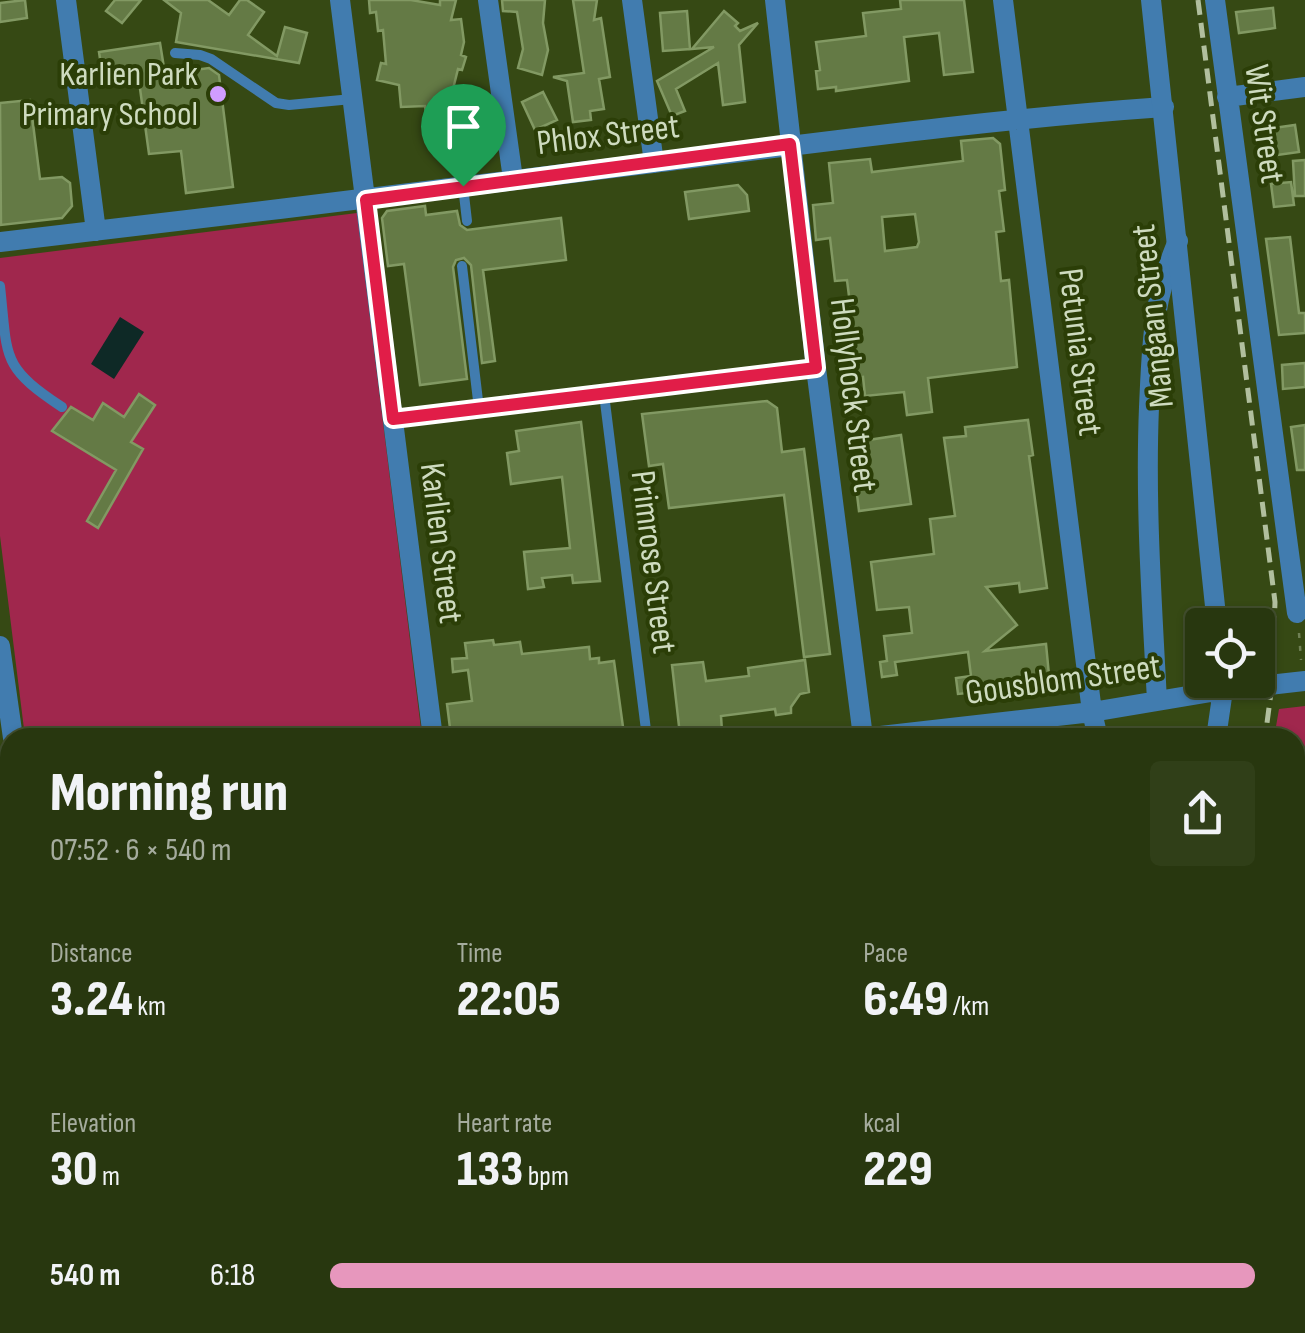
<!DOCTYPE html>
<html lang="en">
<head>
<meta charset="utf-8">
<style>
	body { margin:0; font-family:"Sofia Sans Condensed",sans-serif; background:#303f18; color:#f1f3f6; height:100vh; display:flex; flex-direction:column; font-size:38px; white-space:nowrap }
	* { box-sizing:border-box; margin:0 }
	p { font-size:32px; color:#a5ac9e }
	.icon { flex:none; width:55px; height:55px; fill:none; stroke:currentColor; stroke-width:2; stroke-linecap:round; stroke-linejoin:round }
	.map { position:relative; flex:1; overflow:hidden }
	.sheet { position:absolute; left:0px; top:728px; width:1305px; height:608px; display:flex; flex-direction:column; background:#28370f; border-radius:30px 30px 0 0; box-shadow:0 2px 8px #0004,0 0 0 2px #44512f }
	.sheet>* { flex:none }
	.tools { position:absolute; left:1185px; top:608px; display:grid; gap:20px }
	.tools a { display:grid; place-items:center; width:90px; height:90px; border-radius:10px; background:#28370f; box-shadow:0 2px 8px #0004,0 0 0 2px #44512f; font-size:50px }
	.pin { position:absolute; display:grid; place-items:center; width:85px; height:85px; color:#fff; margin:-102px -42px; border-radius:50% 50% 50% 0; rotate:-45deg; box-shadow:0 0 10px #0007 }
	.pin .icon { rotate:45deg }
	.round { display:grid; place-items:center; flex:none; width:105px; height:105px; border-radius:10px; background:#303f18 }
	.summary { display:flex; align-items:center; justify-content:space-between; height:170px; padding:0 50px }
	h1 { font-size:55px; font-weight:800; line-height:75px }
	.metrics { display:grid; grid-template-columns:repeat(3,1fr); gap:15px; height:170px; padding:10px 50px }
	.metrics div { display:grid; align-content:center }
	.metrics b { font-size:50px; font-weight:800 }
	.metrics small { font-size:28px; font-weight:400 }
	.metrics p { font-size:28px }
	ul { padding:0 50px; list-style:none; font-size:32px }
	li { display:grid; grid-template-columns:160px 120px 1fr; align-items:center; height:75px }
	li i { height:25px; border-radius:12px; background:#e797bd }
	.map>svg:first-child { display:block }
</style>
</head>
<body>
<div class="map">
<svg width="1305" height="1333" viewBox="0 0 1305 1333">
	<rect width="100%" height="100%" fill="#364914"/>
	<path fill="#a0274d" d="M 357,213 L 422,737 L 25,737 L 0,536 L 0,258 Z
		M 1305,706 L 1305,1130 L 1295,1133 L 1295,738 L 1274,738 L 1279,709 Z"/>
	<path fill="#0e2926" d="M 120,317 L 144,332 L 114,379 L 91,364 Z"/>
	<path fill="#647a45" stroke="#829963" stroke-width="2.5" fill-rule="evenodd" d="M 25,0 L 27,18 L 0,22 L 0,3 Z
		M 115,0 L 141,0 L 122,23 L 106,11 Z
		M 164,0 L 208,0 L 229,15 L 240,0 L 247,0 L 264,12 L 248,35 L 277,56 L 285,27 L 307,33 L 299,63 L 176,42 L 181,13 Z
		M 369,0 L 411,0 L 440,5 L 440,0 L 456,0 L 451,20 L 461,19 L 464,42 L 461,55 L 466,57 L 462,70 L 458,69 L 452,93 L 456,95 L 451,107 L 470,115 L 467,121 L 471,122 L 464,139 L 457,135 L 453,145 L 433,136 L 437,118 L 427,119 L 425,106 L 401,107 L 399,85 L 377,80 L 381,63 L 386,64 L 383,30 L 378,31 L 376,12 L 370,13 Z
		M 502,0 L 545,0 L 543,23 L 548,50 L 542,75 L 518,68 L 523,49 L 517,12 L 503,11 Z
		M 573,0 L 597,0 L 594,20 L 601,18 L 610,77 L 599,79 L 604,109 L 590,111 L 591,120 L 573,122 L 567,81 L 553,77 L 584,73 Z
		M 900,0 L 964,0 L 973,72 L 944,75 L 939,33 L 904,37 L 909,81 L 836,91 L 836,87 L 818,89 L 816,71 L 820,70 L 816,42 L 866,36 L 863,13 L 901,9 Z
		M 1273,8 L 1275,28 L 1239,33 L 1236,12 Z
		M 687,11 L 690,49 L 663,51 L 660,13 Z
		M 724,11 L 738,23 L 735,26 L 740,31 L 758,23 L 739,45 L 745,102 L 723,105 L 718,63 L 676,89 L 685,111 L 672,116 L 657,81 L 714,47 L 692,49 Z
		M 160,43 L 165,74 L 209,68 L 219,75 L 233,187 L 186,193 L 181,151 L 149,154 L 138,74 L 103,79 L 99,52 Z
		M 543,92 L 557,120 L 535,130 L 522,102 Z
		M 30,100 L 40,179 L 62,177 L 70,183 L 72,206 L 62,218 L 1,225 L 0,103 Z
		M 1295,125 L 1299,152 L 1270,156 L 1269,151 L 1262,152 L 1259,130 Z
		M 993,138 L 1000,144 L 1005,190 L 999,191 L 1004,231 L 996,232 L 1001,281 L 1009,280 L 1017,367 L 928,378 L 932,412 L 907,415 L 904,392 L 865,396 L 863,377 L 855,378 L 851,345 L 855,344 L 847,280 L 835,281 L 830,238 L 816,240 L 813,205 L 833,203 L 829,163 L 870,159 L 872,172 L 963,161 L 961,141 ZM 915,214 L 919,242 L 917,247 L 885,251 L 882,217 Z
		M 1305,160 L 1305,196 L 1295,196 L 1293,161 Z
		M 1291,182 L 1294,205 L 1274,207 L 1271,184 Z
		M 738,185 L 747,195 L 749,211 L 689,219 L 685,192 Z
		M 425,206 L 426,215 L 457,211 L 460,225 L 467,230 L 561,218 L 566,260 L 483,270 L 495,361 L 482,363 L 471,265 L 464,258 L 456,260 L 453,267 L 467,379 L 420,385 L 404,264 L 388,266 L 382,218 L 387,211 Z
		M 1290,237 L 1299,313 L 1305,313 L 1305,333 L 1279,335 L 1266,239 Z
		M 1305,363 L 1305,387 L 1283,389 L 1282,365 Z
		M 139,394 L 155,405 L 131,442 L 143,449 L 98,528 L 87,521 L 116,470 L 52,431 L 71,407 L 93,420 L 103,403 L 124,417 Z
		M 767,401 L 777,408 L 782,452 L 804,449 L 830,654 L 804,657 L 784,495 L 669,508 L 663,464 L 649,466 L 642,414 Z
		M 866,420 L 868,440 L 901,435 L 911,504 L 859,511 L 848,421 Z
		M 1028,420 L 1033,455 L 1029,456 L 1047,588 L 1020,592 L 1019,583 L 986,587 L 1017,625 L 985,651 L 1046,644 L 1049,675 L 1040,686 L 958,694 L 956,678 L 971,676 L 968,652 L 895,662 L 897,675 L 882,677 L 880,662 L 887,661 L 884,636 L 912,633 L 909,607 L 877,610 L 871,562 L 934,554 L 930,519 L 955,516 L 944,438 L 966,436 L 965,427 Z
		M 581,422 L 600,581 L 573,583 L 572,575 L 542,578 L 544,587 L 528,589 L 524,552 L 570,548 L 562,477 L 511,484 L 507,453 L 519,451 L 516,431 Z
		M 1305,425 L 1305,470 L 1297,470 L 1291,427 Z
		M 493,640 L 494,645 L 520,642 L 522,654 L 589,647 L 590,659 L 599,658 L 599,663 L 614,661 L 623,727 L 607,729 L 608,738 L 592,738 L 591,734 L 486,738 L 485,732 L 451,736 L 447,704 L 472,701 L 468,670 L 453,672 L 452,659 L 467,658 L 465,643 Z
		M 805,660 L 809,692 L 800,694 L 791,707 L 791,713 L 776,715 L 775,709 L 721,716 L 722,731 L 680,735 L 672,665 L 703,662 L 706,681 L 749,676 L 748,668 Z"/>
	<g fill="none" stroke-linecap="round" stroke-linejoin="round">
		<path stroke="#6f8054" stroke-width="2.5" stroke-dasharray="5 8" stroke-linecap="butt" d="M 1299,633 L 1301,660"/>
		<path stroke="#417caf" stroke-width="10" d="M 175,53 L 200,55 L 211,59 L 276,103 L 289,105 L 352,99
			M 463,186 L 467,221
			M 462,266 L 479,409
			M 0,286 C 8,358 0,366 62,407
			M 604,394 L 647,738
			M 393,419 L 816,368
			M 86,1333 L 91,1325"/>
		<path stroke="#417caf" stroke-width="20" d="M 66,0 L 96,231
			M 340,0 L 433,738
			M 488,0 L 513,179
			M 632,0 L 654,163
			M 775,0 L 816,368 L 863,737
			M 1003,0 L 1092,712 L 1098,738
			M 1215,0 L 1297,613
			M 1227,97 L 1305,87
			M 0,242 C 218,217 435,190 653,163 C 823,142 993,119 1164,107
			M 0,646 L 13,738
			M 1157,701 C 1152,603 1145,505 1149,407 C 1152,343 1152,301 1178,241
			M 863,738 L 1092,712 L 1223,690 L 1216,738
			M 0,848 L 10,847
			M 1295,1141 L 1305,1137
			M 1107,1333 L 1109,1325
			M 1197,1333 L 1199,1325"/>
		<path stroke="#417caf" stroke-width="20" d="M 1151,0 L 1217,625
			M 1222,680 L 1223,690 L 1305,681"/>
		<path stroke="#b1bf9e" stroke-width="5" stroke-dasharray="15 8" stroke-linecap="butt" d="M 1198,0 L 1275,602 L 1272,685 L 1265,738
			M 1158,1333 L 1160,1325"/>
	</g>
	<g fill="none" stroke-linecap="round" stroke-linejoin="round">
		<g stroke="#fff" stroke-width="20">
			<path id="route" d="M 790,144 L 816,368 L 393,419 L 366,200 Z"/>
		</g>
		<use href="#route" stroke="#e11d48" stroke-width="12"/>
	</g>
	<circle fill="#d09dff" stroke="#2b3e07" stroke-width="4" cx="218" cy="94" r="10"/>
	<g text-anchor="middle" dominant-baseline="central" stroke-width="8" stroke-linejoin="round" paint-order="stroke">
		<g font-size="35" fill="#cedbbf" stroke="#2b3e07" text-anchor="end">
			<text x="198" y="74">Karlien Park<tspan x="198" dy="40">Primary School</tspan></text>
		</g>
		<g font-size="35" fill="#cedbbf" stroke="#2b3e07">
			<text transform="translate(1264 124) rotate(82)">Wit Street</text>
			<text transform="translate(608 135) rotate(-7)">Phlox Street</text>
			<text transform="translate(1153 316) rotate(-96)">Mangaan Street</text>
			<text transform="translate(1080 352) rotate(83)">Petunia Street</text>
			<text transform="translate(853 395) rotate(83)">Hollyhock Street</text>
			<text transform="translate(441 543) rotate(83)">Karlien Street</text>
			<text transform="translate(653 562) rotate(83)">Primrose Street</text>
			<text transform="translate(1063 680) rotate(-8)">Gousblom Street</text>
		</g>
	</g>
</svg>
<div class="tools">
<a><svg class="icon" aria-label="locate" viewBox="0 0 24 24"><circle cx="12" cy="12" r="6"/><path d="M12 2v4M12 18v4M2 12h4M18 12h4"/></svg></a>
</div>
<div class="pin" style="left:463px;top:186px;background:#1e9e55"><svg class="icon" aria-label="arrive" viewBox="0 0 24 24"><path d="M6 21V4h12l-3 4 3 4H6"/></svg></div>
<section class="sheet">
<div class="summary"><div><h1>Morning run</h1><p>07:52 · 6 × 540 m</p></div><a class="round"><svg class="icon" aria-label="share" viewBox="0 0 24 24"><path d="M12 15V3M7 8l5-5 5 5M5 13v7h14v-7"/></svg></a></div>
<div class="metrics">
<div><p>Distance</p><b>3.24<small> km</small></b></div>
<div><p>Time</p><b>22:05</b></div>
<div><p>Pace</p><b>6:49<small> /km</small></b></div>
</div>
<div class="metrics">
<div><p>Elevation</p><b>30<small> m</small></b></div>
<div><p>Heart rate</p><b>133<small> bpm</small></b></div>
<div><p>kcal</p><b>229</b></div>
</div>
<ul>
<li><b>540 m</b>6:18<i style="width:100%"></i></li>
</ul>
</section>
</div>
</body>
</html>
